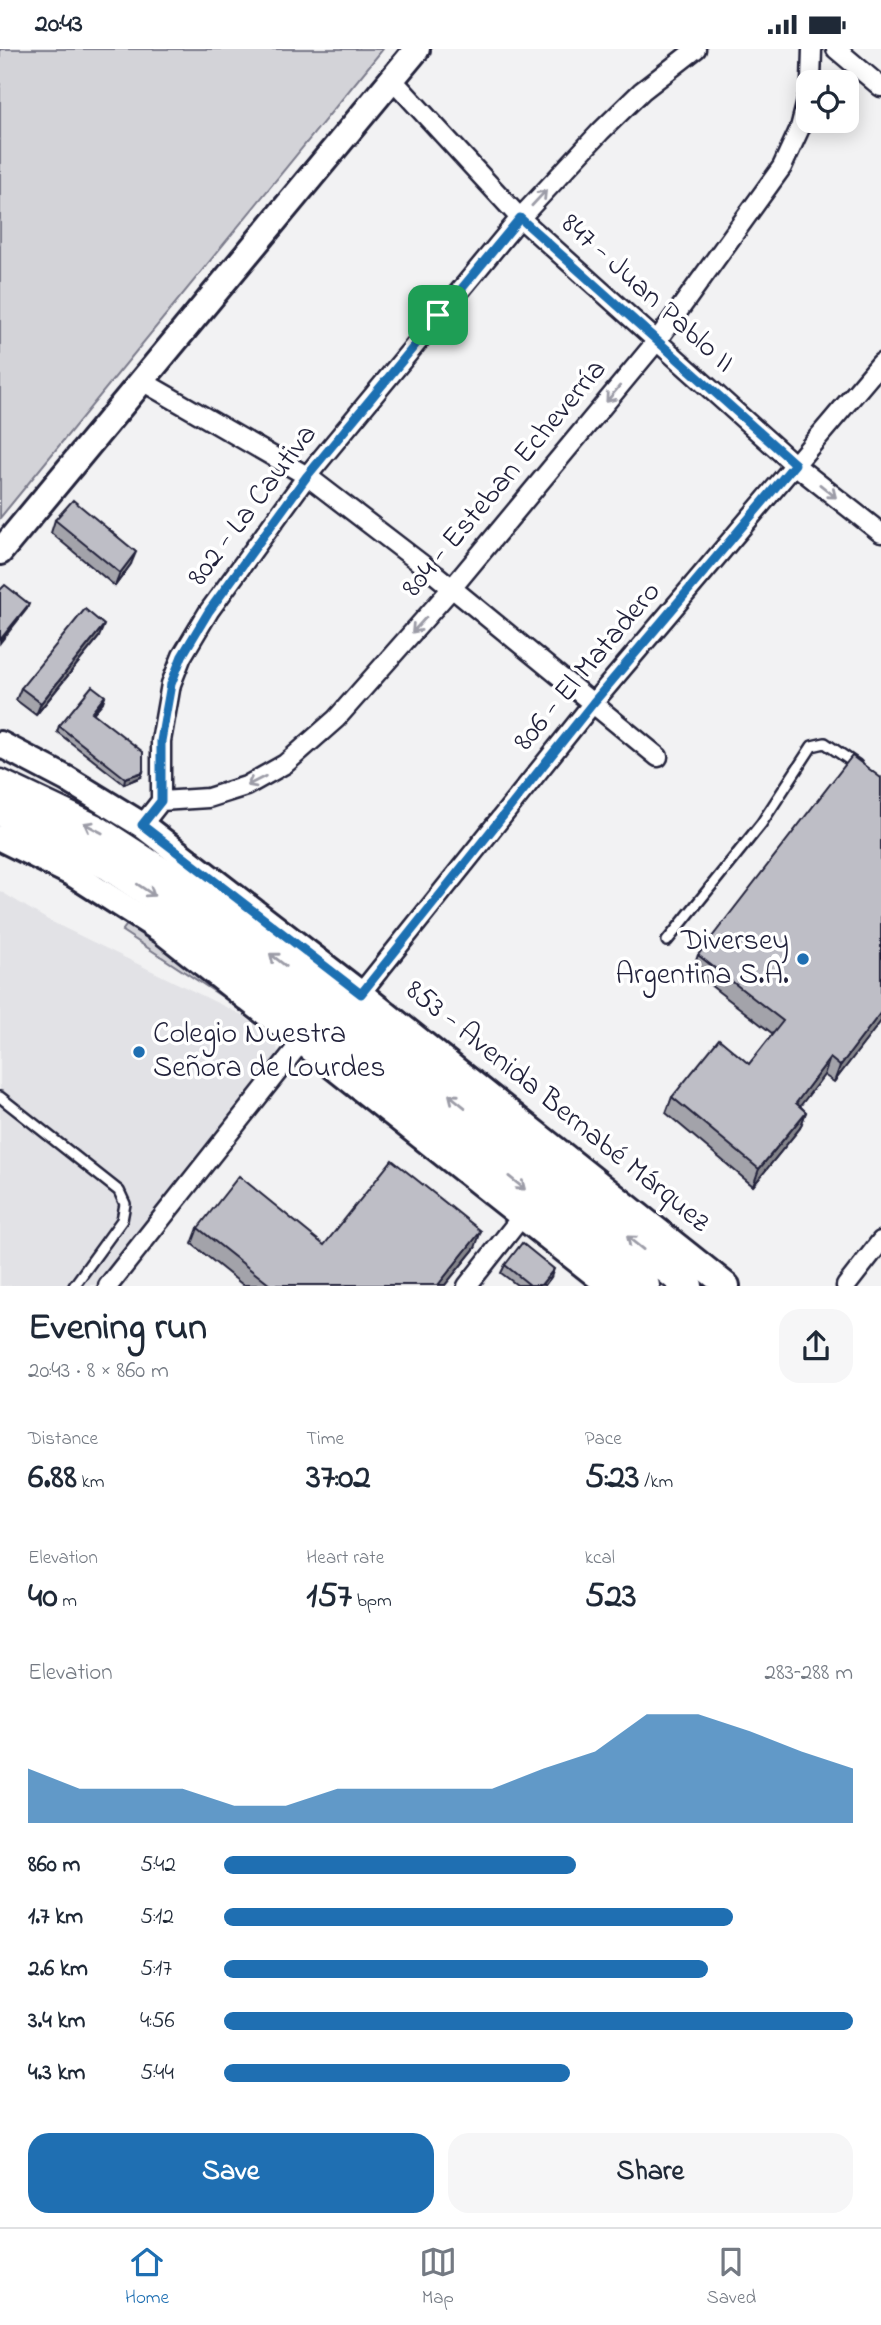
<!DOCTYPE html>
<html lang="en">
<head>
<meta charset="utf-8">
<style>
	body { margin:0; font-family:"Indie Flower",sans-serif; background:#f6f6f7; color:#1f2937; height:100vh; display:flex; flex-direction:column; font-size:26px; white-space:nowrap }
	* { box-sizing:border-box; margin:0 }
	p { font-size:23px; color:#747a83 }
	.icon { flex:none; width:38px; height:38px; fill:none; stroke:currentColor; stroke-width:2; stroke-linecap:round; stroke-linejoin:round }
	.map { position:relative; height:1237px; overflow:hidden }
	.sheet { display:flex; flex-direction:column; background:#fff; flex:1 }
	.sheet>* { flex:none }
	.controls { position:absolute; left:796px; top:21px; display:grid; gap:14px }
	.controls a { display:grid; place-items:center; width:63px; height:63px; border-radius:14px; background:#fff; box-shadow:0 4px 18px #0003; font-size:35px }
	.pin { position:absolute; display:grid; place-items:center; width:60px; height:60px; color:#fff; margin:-30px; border-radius:14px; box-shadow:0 4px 10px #0006 }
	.round { display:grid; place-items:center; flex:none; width:74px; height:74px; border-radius:21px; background:#f6f6f7 }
	.overview { display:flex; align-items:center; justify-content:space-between; height:119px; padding:0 28px }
	h1 { font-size:38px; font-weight:800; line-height:52px }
	.figures { display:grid; grid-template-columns:repeat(3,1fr); gap:10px; height:119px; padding:7px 28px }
	.figures div { display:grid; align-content:center }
	.figures b { font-size:35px; font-weight:800 }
	.figures small { font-size:19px; font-weight:400 }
	.figures p { font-size:19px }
	.chart { height:196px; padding:14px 28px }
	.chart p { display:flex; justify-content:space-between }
	.chart svg { width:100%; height:126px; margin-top:7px; fill:#1f6fb2; opacity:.7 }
	.cta { display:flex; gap:14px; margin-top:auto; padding:14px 28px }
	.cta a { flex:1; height:80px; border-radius:21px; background:#1f6fb2; color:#fff; font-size:28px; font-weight:800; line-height:80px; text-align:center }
	.cta a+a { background:#f6f6f7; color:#1f2937 }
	ul { padding:0 28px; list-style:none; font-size:23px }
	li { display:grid; grid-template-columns:112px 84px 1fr; align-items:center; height:52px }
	li i { height:18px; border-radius:9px; background:#1f6fb2 }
	.status { display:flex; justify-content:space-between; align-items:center; height:49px; padding:0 35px; background:#fff; direction:ltr }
	.status svg { height:19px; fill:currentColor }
	.menu { display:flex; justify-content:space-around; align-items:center; height:98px; border-top:2px solid #e0e1e3; background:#fff; font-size:19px; color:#747a83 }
	.menu a { display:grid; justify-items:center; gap:4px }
	.menu .active { color:#1f6fb2 }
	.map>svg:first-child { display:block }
</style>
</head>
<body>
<div class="status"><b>20:43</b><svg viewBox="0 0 49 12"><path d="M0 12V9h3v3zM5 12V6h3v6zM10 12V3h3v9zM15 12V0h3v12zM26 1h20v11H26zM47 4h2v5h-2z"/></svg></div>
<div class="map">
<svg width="881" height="1237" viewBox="0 0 881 1237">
	<rect width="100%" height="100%" fill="#f2f2f3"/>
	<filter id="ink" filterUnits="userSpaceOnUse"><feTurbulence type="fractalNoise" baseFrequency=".0143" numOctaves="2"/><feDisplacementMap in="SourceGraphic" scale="14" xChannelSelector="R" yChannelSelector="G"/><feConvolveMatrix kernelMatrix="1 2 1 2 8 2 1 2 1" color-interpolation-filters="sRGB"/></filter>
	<g filter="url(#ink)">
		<path fill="#e2e2e6" d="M 0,842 L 48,871 L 244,967 L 277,997 L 279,1010 L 100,1236 L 0,1237 Z"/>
		<path fill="#d3d3d8" stroke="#7a7a8a" stroke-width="2" d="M 0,0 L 383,0 L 0,469 Z
			M 133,868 L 293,994 L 122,882 Z"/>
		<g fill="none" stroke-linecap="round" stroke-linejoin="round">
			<g stroke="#22223b" stroke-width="14">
				<path id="lane" d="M 667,892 L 761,775 L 812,697 L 825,694 L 857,716
					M 0,1048 L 119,1142 L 125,1155 L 122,1171 L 74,1237"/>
			</g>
			<g stroke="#22223b" stroke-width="23">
				<path id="street" d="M 836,0 L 881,38
					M 392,30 L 520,169 L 795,416 L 881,484
					M 811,33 L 812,0
					M 142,332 L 307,427 L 436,526 L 658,708
					M 161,752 L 208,749 L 246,737 L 285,715 L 336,670 L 452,539 L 656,293 L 782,118 L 800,79 L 808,48
					M 142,776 L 161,752 L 161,692 L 171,635 L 182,607 L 209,562 L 307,427 L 520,169 L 601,82 L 642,42 L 696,0
					M 353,954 L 593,654 L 881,314
					M 108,1237 L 302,992
					M 467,1237 L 523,1166
					M 846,1237 L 881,1192"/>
			</g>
			<g stroke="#22223b" stroke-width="30">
				<path id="secondary" d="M 0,503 L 417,0
					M 0,695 L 67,730 L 142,776 L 361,945 L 727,1237
					M 0,789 L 73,825 L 162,882 L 610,1237"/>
			</g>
			<g stroke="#22223b" stroke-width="33">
				<path id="primary" d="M 0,735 L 97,781 L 191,842 L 688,1237
					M 0,762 L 109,817 L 169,857 L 645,1237"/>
			</g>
			<use href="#lane" stroke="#fff" stroke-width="9"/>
			<use href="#street" stroke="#fff" stroke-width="18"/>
			<use href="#secondary" stroke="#fff" stroke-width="24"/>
			<use href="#primary" stroke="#fff" stroke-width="28"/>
		</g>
		<path fill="#a3a3aa" stroke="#22223b" stroke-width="2" d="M 55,471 L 131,515 L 115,537 L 51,484 Z
			M 99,588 L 36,666 L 16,651 L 21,639 Z
			M 103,653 L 93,664 L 141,728 L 124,735 L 57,683 L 59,677 Z
			M 881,729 L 881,972 L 834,1033 L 824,1026 L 800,1057 L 806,1063 L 800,1079 L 753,1137 L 666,1064 L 672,1048 L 749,1015 L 773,985 L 692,922 L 698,906 Z
			M 198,1179 L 324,1196 L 475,1199 L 445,1236 L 243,1236 L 192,1195 Z
			M 505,1216 L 551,1228 L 545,1236 L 517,1236 L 501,1224 Z"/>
		<path fill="#85858b" stroke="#22223b" stroke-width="2" d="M 136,503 L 131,515 L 115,537 L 120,524 Z
			M 29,555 L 27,560 L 0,594 L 0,591 Z
			M 104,576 L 99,588 L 36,666 L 41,654 Z
			M 105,647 L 103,653 L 90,668 L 92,663 Z
			M 143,723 L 141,728 L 124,735 L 125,729 Z
			M 881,963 L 881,972 L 834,1033 L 840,1017 Z
			M 830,1009 L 824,1026 L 790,1070 L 796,1054 Z
			M 806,1063 L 800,1079 L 753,1137 L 759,1120 Z
			M 481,1182 L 475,1199 L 445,1236 L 438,1236 Z
			M 554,1220 L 551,1228 L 545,1236 L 541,1236 Z"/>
		<path fill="#bebec6" stroke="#22223b" stroke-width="2" d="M 73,451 L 136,503 L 120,524 L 55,471 Z
			M 5,536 L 29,555 L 0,591 L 0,541 Z
			M 85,560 L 104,576 L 41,654 L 21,639 Z
			M 92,637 L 105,647 L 92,663 L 143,703 L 143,723 L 125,729 L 59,677 Z
			M 852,707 L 881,729 L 881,963 L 840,1017 L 830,1009 L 796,1054 L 806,1063 L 759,1120 L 672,1048 L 719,990 L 749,1015 L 783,972 L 698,906 Z
			M 392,1111 L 481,1182 L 438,1236 L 270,1236 L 198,1179 L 239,1127 L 324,1196 Z
			M 522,1194 L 554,1220 L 541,1236 L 530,1236 L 505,1216 Z"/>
		<defs><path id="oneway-shaft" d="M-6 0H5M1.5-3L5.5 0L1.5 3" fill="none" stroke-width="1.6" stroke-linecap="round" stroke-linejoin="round" transform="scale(1.75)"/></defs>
		<g stroke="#9c9ca7">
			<use href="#oneway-shaft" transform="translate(539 149) rotate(-47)"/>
			<use href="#oneway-shaft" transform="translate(613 345) rotate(130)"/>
			<use href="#oneway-shaft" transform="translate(828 442) rotate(39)"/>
			<use href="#oneway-shaft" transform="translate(419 576) rotate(132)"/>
			<use href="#oneway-shaft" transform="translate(256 732) rotate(153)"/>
			<use href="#oneway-shaft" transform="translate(93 779) rotate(-152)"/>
			<use href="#oneway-shaft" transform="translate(146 841) rotate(34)"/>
			<use href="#oneway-shaft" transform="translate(278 911) rotate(-142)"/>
			<use href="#oneway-shaft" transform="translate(457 1052) rotate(-141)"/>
			<use href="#oneway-shaft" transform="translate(517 1134) rotate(39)"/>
			<use href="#oneway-shaft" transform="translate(635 1194) rotate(-141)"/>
		</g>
	</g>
	<g fill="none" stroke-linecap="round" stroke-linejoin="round" filter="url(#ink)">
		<g stroke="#fff" stroke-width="14">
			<path id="route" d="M 520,169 L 795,415 L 593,654 L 361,945 L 142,776 L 161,752 L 161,692 L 171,635 L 182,607 L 209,562 L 307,427 Z"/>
		</g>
		<use href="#route" stroke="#1f6fb2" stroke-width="9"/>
	</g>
	<g fill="#1f6fb2" stroke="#fff" stroke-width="2.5">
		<circle cx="803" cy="910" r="7"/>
		<circle cx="139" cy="1003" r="7"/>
	</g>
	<g text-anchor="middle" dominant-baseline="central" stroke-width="7" stroke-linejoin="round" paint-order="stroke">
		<g font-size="30" fill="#22223b" stroke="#fff">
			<text transform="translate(647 245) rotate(42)">847 - Juan Pablo II</text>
			<text transform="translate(505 430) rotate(-50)">804 - Esteban Echeverría</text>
			<text transform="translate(253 457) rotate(-53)">802 - La Cautiva</text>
			<text transform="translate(588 618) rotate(-50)">806 - El Matadero</text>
			<text transform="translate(557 1058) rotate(39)">853 - Avenida Bernabé Márquez</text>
		</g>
		<g font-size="30" fill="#22223b" stroke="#fff" text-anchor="end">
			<text x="789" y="893">Diversey<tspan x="789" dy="34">Argentina S.A.</tspan></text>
			<text x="153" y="986" text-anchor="start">Colegio Nuestra<tspan x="153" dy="34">Señora de Lourdes</tspan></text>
		</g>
	</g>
</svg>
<div class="controls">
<a><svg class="icon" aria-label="locate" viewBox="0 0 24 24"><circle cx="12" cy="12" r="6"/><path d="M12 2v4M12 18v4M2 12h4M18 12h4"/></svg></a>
</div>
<div class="pin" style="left:438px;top:266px;background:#1e9e55"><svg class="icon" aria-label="arrive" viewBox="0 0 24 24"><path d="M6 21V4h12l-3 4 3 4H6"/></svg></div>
</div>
<section class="sheet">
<div class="overview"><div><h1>Evening run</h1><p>20:43 · 8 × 860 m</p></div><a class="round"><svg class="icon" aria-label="share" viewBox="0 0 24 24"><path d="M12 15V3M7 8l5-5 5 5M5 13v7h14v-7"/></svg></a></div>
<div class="figures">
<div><p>Distance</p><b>6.88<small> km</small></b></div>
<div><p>Time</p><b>37:02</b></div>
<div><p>Pace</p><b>5:23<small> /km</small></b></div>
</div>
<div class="figures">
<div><p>Elevation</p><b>40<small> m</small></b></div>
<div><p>Heart rate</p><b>157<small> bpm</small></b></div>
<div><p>kcal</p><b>523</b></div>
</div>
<div class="chart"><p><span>Elevation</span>283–288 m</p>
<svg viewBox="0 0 160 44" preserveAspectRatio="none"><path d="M0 44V25L10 32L20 32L30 32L40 38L50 38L60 32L70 32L80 32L90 32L100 25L110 19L120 6L130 6L140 12L150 19L160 25V44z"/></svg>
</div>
<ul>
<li><b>860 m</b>5:42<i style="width:56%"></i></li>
<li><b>1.7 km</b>5:12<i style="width:81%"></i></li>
<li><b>2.6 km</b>5:17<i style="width:77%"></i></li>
<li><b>3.4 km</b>4:56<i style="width:100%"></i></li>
<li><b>4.3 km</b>5:44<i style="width:55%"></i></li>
</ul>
<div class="cta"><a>Save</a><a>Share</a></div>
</section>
<nav class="menu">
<a class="active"><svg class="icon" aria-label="home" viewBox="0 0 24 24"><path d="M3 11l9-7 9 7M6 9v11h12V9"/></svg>Home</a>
<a><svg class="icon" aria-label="map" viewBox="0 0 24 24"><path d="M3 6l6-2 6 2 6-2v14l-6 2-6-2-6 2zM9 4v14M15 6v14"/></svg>Map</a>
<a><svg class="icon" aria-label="saved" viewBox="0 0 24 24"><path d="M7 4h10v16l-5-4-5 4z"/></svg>Saved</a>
</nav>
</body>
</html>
